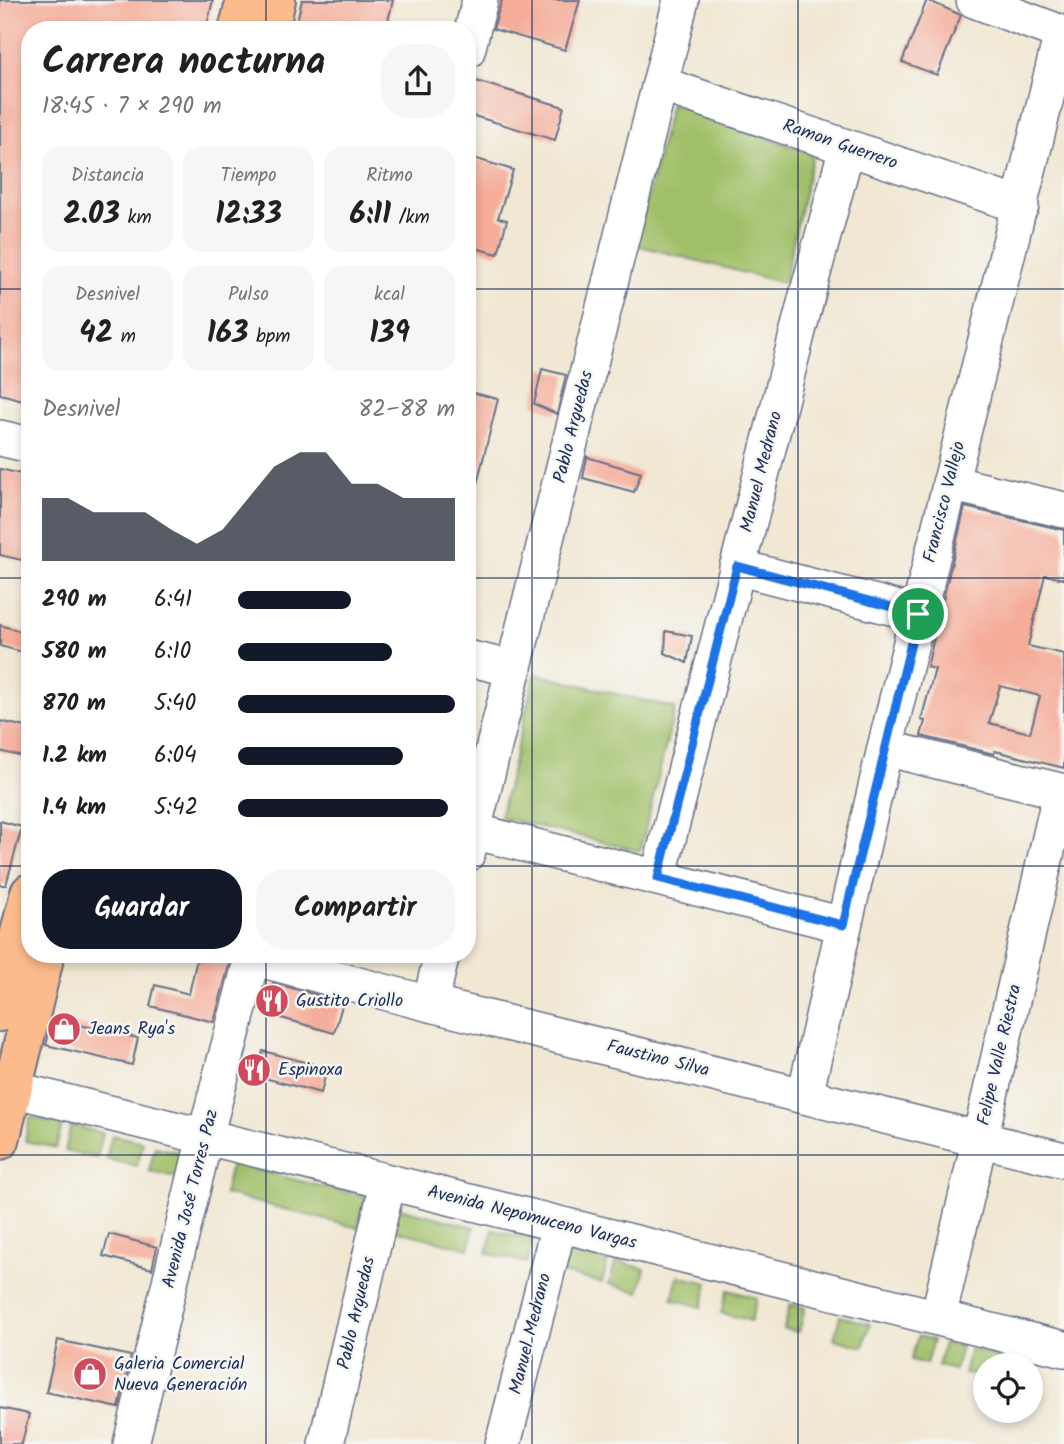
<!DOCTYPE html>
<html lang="es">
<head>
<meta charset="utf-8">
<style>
	body { margin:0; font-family:Kalam,sans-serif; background:#f6f6f6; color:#202124; height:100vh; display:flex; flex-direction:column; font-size:26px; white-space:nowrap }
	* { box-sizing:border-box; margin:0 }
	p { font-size:23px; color:#757577 }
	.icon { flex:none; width:38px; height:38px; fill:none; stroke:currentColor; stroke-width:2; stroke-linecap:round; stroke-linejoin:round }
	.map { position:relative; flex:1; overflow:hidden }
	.drawer { position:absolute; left:21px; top:21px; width:455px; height:942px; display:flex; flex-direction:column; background:#fff; border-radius:28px; box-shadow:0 4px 10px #0003 }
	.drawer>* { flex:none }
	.buttons { position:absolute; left:973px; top:1353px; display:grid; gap:14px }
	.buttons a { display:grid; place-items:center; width:70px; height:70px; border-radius:50%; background:#fff; box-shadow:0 4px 10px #0003; font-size:35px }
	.pin { position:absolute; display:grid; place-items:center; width:60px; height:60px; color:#fff; margin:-30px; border:4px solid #fff; border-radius:50%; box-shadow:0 2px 7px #0007 }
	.round { display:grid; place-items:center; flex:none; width:74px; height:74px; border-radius:28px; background:#f6f6f6 }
	.summary { display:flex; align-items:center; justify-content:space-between; height:119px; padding:0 21px }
	h1 { font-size:38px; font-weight:700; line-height:52px }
	.metrics { display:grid; grid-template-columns:repeat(3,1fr); gap:10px; height:119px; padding:7px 21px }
	.metrics div { display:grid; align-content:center; border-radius:18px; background:#f6f6f6; text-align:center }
	.metrics b { font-size:30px; font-weight:700 }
	.metrics small { font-size:19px; font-weight:400 }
	.metrics p { font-size:19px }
	.chart { height:196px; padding:14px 21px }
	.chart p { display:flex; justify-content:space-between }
	.chart svg { width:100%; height:126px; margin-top:7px; fill:#111827; opacity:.7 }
	.primary-button { display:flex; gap:14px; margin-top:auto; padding:14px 21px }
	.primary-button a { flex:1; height:80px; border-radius:28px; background:#111827; color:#fff; font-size:28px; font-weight:700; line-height:80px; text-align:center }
	.primary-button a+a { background:#f6f6f6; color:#202124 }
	ul { padding:0 21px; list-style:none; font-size:23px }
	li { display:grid; grid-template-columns:112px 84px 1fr; align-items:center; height:52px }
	li i { height:18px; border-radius:9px; background:#111827 }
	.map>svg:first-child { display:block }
</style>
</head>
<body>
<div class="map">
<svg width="1064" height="1444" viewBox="0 0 1064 1444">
	<rect width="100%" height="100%" fill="#f6f6f2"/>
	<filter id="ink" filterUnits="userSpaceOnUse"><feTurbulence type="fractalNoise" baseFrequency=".0143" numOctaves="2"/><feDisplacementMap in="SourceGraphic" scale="14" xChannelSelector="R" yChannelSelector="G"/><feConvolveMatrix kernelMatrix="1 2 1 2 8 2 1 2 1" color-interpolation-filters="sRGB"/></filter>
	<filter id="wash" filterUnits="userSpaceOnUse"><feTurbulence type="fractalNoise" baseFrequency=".00686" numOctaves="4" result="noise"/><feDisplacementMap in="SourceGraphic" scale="28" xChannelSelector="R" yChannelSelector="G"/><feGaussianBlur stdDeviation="1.57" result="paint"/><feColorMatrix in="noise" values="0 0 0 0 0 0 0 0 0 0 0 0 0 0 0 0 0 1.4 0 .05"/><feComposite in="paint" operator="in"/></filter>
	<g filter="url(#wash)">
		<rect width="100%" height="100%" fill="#f1e7d2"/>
		<path fill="#a0bf67" stroke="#5e7762" stroke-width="2" d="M 671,103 L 813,154 L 784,283 L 636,245 Z
			M 535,674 L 675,708 L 640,851 L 500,817 Z
			M 30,1117 L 62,1124 L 56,1148 L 25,1141 Z
			M 71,1126 L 103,1133 L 97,1158 L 65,1151 Z
			M 112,1135 L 143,1142 L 137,1166 L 106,1159 Z
			M 155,1147 L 186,1154 L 180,1178 L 149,1171 Z
			M 231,1164 L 365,1197 L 358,1228 L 224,1194 Z
			M 399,1208 L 474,1227 L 469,1249 L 394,1230 Z
			M 493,1230 L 533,1240 L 527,1263 L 487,1253 Z
			M 568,1249 L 608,1259 L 602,1283 L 562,1273 Z
			M 616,1261 L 645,1269 L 639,1292 L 609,1284 Z
			M 678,1276 L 708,1283 L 702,1307 L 672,1299 Z
			M 728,1290 L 757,1298 L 751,1321 L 721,1313 Z
			M 790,1304 L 805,1308 L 799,1332 L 784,1329 Z
			M 840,1316 L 870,1324 L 863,1347 L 834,1339 Z
			M 918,1336 L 933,1340 L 926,1364 L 911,1360 Z
			M 944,1343 L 961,1347 L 955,1370 L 938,1366 Z
			M 970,1349 L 1002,1357 L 1000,1365 L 985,1365 L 985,1378 L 964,1373 Z"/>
		<g id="blocks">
			<path fill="#f5ac98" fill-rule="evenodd" d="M 0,0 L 213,0 L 206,30 L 30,30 L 30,402 L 0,394 Z
				M 302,0 L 393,0 L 386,30 L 295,30 Z
				M 502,0 L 580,0 L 565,50 L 493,29 Z
				M 927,0 L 961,15 L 937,75 L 902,62 Z
				M 476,81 L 564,107 L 555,140 L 467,114 Z
				M 467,156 L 513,170 L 498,218 L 507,220 L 498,254 L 467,246 Z
				M 542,369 L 566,375 L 557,414 L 534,404 Z
				M 474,393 L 498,399 L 474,496 L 467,495 L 467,422 Z
				M 587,457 L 641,473 L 634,492 L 583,478 Z
				M 0,469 L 30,476 L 30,562 L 0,555 Z
				M 965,507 L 1064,530 L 1064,579 L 1045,575 L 1028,646 L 1064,654 L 1064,768 L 995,751 L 994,754 L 921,736 L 925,721 L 921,720 L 935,669 L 927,667 ZM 1000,686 L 1040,696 L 1030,733 L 989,723 Z
				M 0,625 L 30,634 L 30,654 L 0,646 Z
				M 666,631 L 692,636 L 687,663 L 665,653 Z
				M 0,721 L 30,728 L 30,759 L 0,751 Z
				M 0,821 L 22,827 L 6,885 L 0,885 Z
				M 198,954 L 232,954 L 214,1022 L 150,1006 L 155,985 L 189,994 Z
				M 273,983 L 343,1002 L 334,1033 L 264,1013 Z
				M 53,1019 L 138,1038 L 132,1065 L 46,1045 Z
				M 263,1051 L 327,1068 L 321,1093 L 257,1076 Z
				M 109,1234 L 157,1247 L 152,1269 L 103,1256 Z
				M 58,1340 L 131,1356 L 119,1408 L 46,1392 Z
				M 0,1408 L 29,1414 L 22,1444 L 0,1444 Z"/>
		</g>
	</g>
	<g filter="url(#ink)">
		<use href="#blocks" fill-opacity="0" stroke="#666f87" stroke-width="2"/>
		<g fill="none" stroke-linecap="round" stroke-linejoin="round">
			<g stroke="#666f87" stroke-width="38">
				<path id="minor" d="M 974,0 L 1064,34
					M 467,51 L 480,0
					M 660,84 L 1021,206
					M 0,438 L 30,445
					M 950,483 L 1064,510
					M 737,567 L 918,614
					M 467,658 L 514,669
					M 885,748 L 1064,792
					M 473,831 L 843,925
					M 467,854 L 681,0
					M 658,878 L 809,288 L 847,147
					M 252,957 L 430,1004 L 1064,1160
					M 430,1004 L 442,954
					M 0,1086 L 1064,1349
					M 805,1095 L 885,748 L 1062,33
					M 938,1318 L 1061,791
					M 131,1444 L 205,1137 L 253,954
					M 326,1444 L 388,1182
					M 503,1444 L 559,1225"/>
			</g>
			<g stroke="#666f87" stroke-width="42">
				<path id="major" d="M 238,30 L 246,0
					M 269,30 L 276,0
					M 0,1012 L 30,893
					M 0,1140 L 45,954"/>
			</g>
			<use href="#minor" stroke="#fff" stroke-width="35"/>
			<use href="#major" stroke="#fbbb8d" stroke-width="38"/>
		</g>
	</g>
	<g fill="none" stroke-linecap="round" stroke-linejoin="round" filter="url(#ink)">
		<g stroke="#fff" stroke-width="14">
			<path id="route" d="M 737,566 L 918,614 L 843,925 L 658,878 Z"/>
		</g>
		<use href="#route" stroke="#1a73e8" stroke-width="9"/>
	</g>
	<path fill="none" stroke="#1b2f5e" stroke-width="2" stroke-opacity="0.55" d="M 266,0 L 266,30M 532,0 L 532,1444M 798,0 L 798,1444M 0,289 L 30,289M 467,289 L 1064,289M 0,578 L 30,578M 467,578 L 1064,578M 0,866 L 30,866M 467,866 L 1064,866M 266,954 L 266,1444M 0,1155 L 1064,1155"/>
	<defs>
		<g id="restaurant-disc" transform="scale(1.75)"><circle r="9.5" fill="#d1495b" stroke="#f6f6f2"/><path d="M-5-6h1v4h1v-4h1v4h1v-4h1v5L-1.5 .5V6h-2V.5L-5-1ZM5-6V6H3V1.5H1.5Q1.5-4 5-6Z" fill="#fff"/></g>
		<g id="shop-disc" transform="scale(1.75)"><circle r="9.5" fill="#d1495b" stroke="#f6f6f2"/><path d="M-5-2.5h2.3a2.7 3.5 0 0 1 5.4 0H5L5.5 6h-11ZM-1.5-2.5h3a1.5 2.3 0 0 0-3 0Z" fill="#fff"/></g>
	</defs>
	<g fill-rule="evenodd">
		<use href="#restaurant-disc" x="272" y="1001"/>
		<use href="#shop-disc" x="64" y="1029"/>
		<use href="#restaurant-disc" x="254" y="1070"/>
		<use href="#shop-disc" x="90" y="1374"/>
	</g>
	<g text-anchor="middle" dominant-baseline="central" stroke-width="5" stroke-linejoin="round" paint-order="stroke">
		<g font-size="18" fill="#1b2f5e" stroke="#f6f6f2">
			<text transform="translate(840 145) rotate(19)">Ramon Guerrero</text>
			<text transform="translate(574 427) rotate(-76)">Pablo Arguedas</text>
			<text transform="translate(762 472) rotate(-76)">Manuel Medrano</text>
			<text transform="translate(945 502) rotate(-76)">Francisco Vallejo</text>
			<text transform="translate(1000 1055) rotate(-77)">Felipe Valle Riestra</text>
			<text transform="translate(658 1059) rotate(14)">Faustino Silva</text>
			<text transform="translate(191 1199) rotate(-76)">Avenida José Torres Paz</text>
			<text transform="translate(532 1218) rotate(14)">Avenida Nepomuceno Vargas</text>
			<text transform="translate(357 1313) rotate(-77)">Pablo Arguedas</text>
			<text transform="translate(531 1334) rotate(-76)">Manuel Medrano</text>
		</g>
		<g font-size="18" fill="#1b2f5e" stroke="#f6f6f2" text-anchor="start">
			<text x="296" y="1001">Gustito Criollo</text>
			<text x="88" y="1029">Jeans Rya's</text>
			<text x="278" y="1070">Espinoxa</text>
			<text x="114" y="1364">Galeria Comercial<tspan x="114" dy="21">Nueva Generación</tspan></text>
		</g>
	</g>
</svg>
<div class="buttons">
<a><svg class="icon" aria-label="locate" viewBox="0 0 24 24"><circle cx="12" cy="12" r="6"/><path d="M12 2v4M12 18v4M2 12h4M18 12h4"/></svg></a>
</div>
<div class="pin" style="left:918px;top:614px;background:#1e9e55"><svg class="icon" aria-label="arrive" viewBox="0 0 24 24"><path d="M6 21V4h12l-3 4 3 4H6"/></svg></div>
<section class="drawer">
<div class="summary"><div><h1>Carrera nocturna</h1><p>18:45 · 7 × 290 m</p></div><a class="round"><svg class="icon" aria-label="share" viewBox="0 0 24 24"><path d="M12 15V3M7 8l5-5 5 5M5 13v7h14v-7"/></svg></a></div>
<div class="metrics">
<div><p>Distancia</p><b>2.03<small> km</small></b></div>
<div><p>Tiempo</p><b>12:33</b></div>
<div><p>Ritmo</p><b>6:11<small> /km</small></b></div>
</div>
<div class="metrics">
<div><p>Desnivel</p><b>42<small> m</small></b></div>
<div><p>Pulso</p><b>163<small> bpm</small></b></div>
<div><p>kcal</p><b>139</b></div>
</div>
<div class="chart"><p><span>Desnivel</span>82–88 m</p>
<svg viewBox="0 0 160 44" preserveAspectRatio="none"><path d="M0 44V22L10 22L20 27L30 27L40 27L50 33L60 38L70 33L80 22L90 11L100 6L110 6L120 17L130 17L140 22L150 22L160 22V44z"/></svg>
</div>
<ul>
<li><b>290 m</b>6:41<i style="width:52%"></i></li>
<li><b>580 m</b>6:10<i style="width:71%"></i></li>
<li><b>870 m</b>5:40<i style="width:100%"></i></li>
<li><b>1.2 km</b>6:04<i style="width:76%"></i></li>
<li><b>1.4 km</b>5:42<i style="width:97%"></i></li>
</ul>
<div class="primary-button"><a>Guardar</a><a>Compartir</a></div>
</section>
</div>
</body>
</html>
